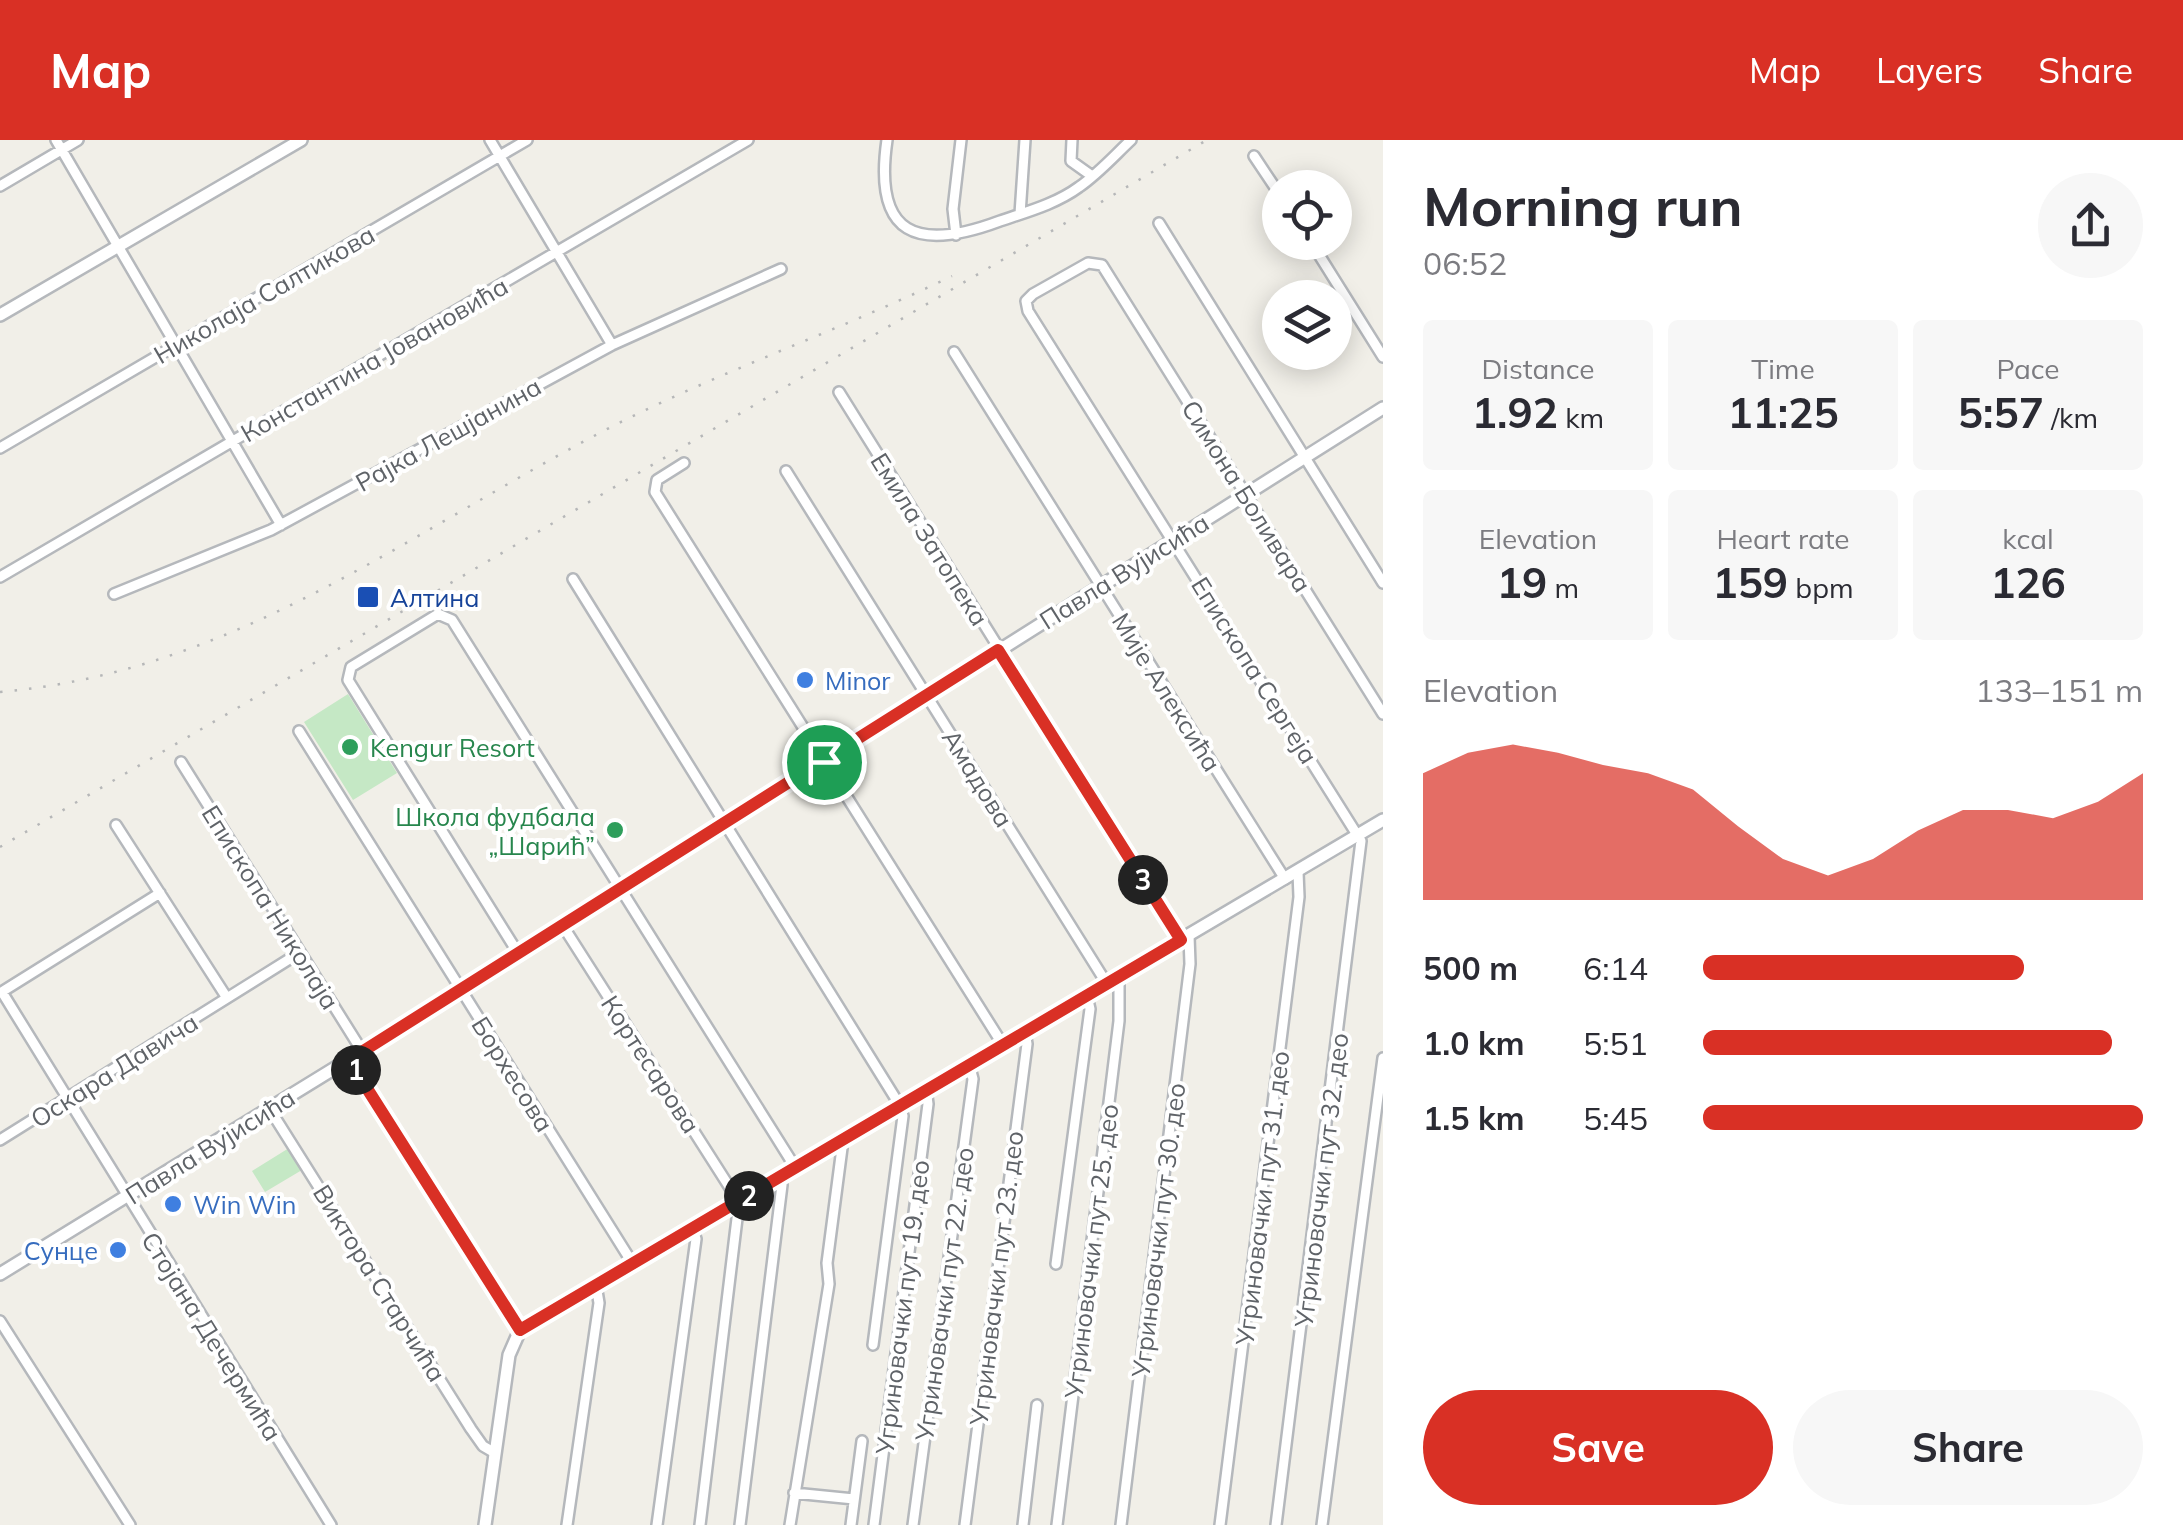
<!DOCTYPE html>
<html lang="en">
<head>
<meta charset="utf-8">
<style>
	body { margin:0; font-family:Mulish,sans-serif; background:#f7f7f7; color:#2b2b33; height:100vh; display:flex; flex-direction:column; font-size:38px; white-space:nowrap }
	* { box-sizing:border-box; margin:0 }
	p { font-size:32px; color:#7c7c81 }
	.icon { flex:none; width:55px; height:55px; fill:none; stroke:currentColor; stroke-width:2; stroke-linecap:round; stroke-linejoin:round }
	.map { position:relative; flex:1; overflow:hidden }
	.drawer { display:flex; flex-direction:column; background:#fff; width:800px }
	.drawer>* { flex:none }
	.controls { position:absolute; left:1262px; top:30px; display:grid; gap:20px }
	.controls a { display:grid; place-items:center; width:90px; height:90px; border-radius:50%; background:#fff; box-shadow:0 5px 25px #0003; font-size:50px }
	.pin { position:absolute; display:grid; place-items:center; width:85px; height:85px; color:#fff; margin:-42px; border:5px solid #fff; border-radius:50%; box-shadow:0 2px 10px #0007 }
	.km { position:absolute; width:50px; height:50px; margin:-25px; border-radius:50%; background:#222; color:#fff; font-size:28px; line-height:50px; text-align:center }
	.round { display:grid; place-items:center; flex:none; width:105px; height:105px; border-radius:52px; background:#f7f7f7 }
	.headline { display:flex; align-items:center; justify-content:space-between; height:170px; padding:0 40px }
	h1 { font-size:55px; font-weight:700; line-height:75px }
	.metrics { display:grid; grid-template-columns:repeat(3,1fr); gap:15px; height:170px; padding:10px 40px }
	.metrics div { display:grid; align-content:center; border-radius:10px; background:#f7f7f7; text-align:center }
	.metrics b { font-size:42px; font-weight:700 }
	.metrics small { font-size:28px; font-weight:400 }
	.metrics p { font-size:28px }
	.chart { height:280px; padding:20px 40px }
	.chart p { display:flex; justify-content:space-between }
	.chart svg { width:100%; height:180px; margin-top:10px; fill:#d93025; opacity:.7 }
	.cta { display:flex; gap:20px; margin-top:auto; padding:20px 40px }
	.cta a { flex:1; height:115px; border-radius:60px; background:#d93025; color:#fff; font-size:40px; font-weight:700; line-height:115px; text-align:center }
	.cta a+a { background:#f7f7f7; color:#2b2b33 }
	ul { padding:0 40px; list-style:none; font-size:32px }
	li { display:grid; grid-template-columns:160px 120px 1fr; align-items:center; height:75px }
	li i { height:25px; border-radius:12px; background:#d93025 }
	header { display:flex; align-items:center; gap:60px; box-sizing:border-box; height:140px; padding:0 50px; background:#d93025; color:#fff }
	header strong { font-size:48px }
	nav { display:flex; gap:55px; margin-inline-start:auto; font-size:35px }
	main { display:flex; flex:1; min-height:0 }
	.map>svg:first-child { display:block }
</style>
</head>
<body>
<header>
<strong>Map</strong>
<nav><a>Map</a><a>Layers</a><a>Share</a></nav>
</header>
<main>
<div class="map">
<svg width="1383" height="1385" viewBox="0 0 1383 1385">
	<rect width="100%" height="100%" fill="#f1efe8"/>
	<path fill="#c5e8c5" d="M 348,554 L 397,633 L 353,660 L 304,582 Z
		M 289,1008 L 302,1030 L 265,1052 L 252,1031 Z"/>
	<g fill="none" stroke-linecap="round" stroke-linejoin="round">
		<g stroke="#b5b8bc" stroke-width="14">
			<path id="minor" d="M 56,0 L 281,385
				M 490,0 L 612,205
				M 887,0 C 873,96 917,112 1000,81 C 1026,72 1056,64 1079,47 C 1098,34 1114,16 1131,0
				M 1072,0 L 1071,21 L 1092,36
				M 1254,16 L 1280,55
				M 0,46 L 78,0
				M 1020,74 L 1025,0
				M 1159,83 L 1383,443
				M 956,95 L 953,69 L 961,0
				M 1311,102 L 1383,217
				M 954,212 L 1285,739
				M 839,252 L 1181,800
				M 0,308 L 527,0
				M 684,323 L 657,340 L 655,352 L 1003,905
				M 786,331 L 1107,844
				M 0,437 L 748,0
				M 573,439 L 899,964 L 903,976 L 873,1205
				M 114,454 L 271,390 L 612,205 L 781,129
				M 299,591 L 633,1124
				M 181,622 L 362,911
				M 116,685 L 227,858
				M 563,786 L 739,1062 L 700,1385
				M 518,813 L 348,540 L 351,527 L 438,474 L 452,480 L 795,1027
				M 2,852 L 331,1385
				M 0,853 L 160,753
				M 349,920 L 520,1190
				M 269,968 L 471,1289 L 483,1306 L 495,1313
				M 0,1000 L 299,813
				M 1056,1124 L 1090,869 L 1087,856
				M 0,1181 L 130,1385
				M 794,1353 L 854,1359
				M 567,1385 L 599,1163 L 596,1145
				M 657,1385 L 696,1099 L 693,1090
				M 740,1385 L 782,1045 L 779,1037
				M 790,1385 L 829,1144 L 827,1123 L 842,1008 L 839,1001
				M 851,1385 L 862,1301
				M 874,1385 L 928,964 L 926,949
				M 913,1385 L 973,939 L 969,924
				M 965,1385 L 1027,904 L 1025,892
				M 1023,1385 L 1037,1265
				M 1057,1385 L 1119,881 L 1119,836
				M 1121,1385 L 1190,824 L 1189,796
				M 1220,1385 L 1299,757 L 1298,732
				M 1276,1385 L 1361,701 L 1028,171 L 1026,161 L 1033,154 L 1088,123 L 1102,125 L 1383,574
				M 1322,1385 L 1383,918"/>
		</g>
		<g stroke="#b5b8bc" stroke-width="16">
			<path id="tertiary" d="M 0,175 L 301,0
				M 0,1134 L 431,869 L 1383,268
				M 485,1385 L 509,1215 L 520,1190 L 1383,680"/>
		</g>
		<use href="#minor" stroke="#fff" stroke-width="9"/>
		<use href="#tertiary" stroke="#fff" stroke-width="11"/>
		<path stroke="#b6b7b8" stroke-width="2.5" stroke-dasharray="2.5 12" stroke-linecap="butt" d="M 0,552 C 238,531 408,392 613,286 C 723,230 841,190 952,136
			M 0,707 L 1207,0"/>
	</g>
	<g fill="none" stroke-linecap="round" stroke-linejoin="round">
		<g stroke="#fff" stroke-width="20">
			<path id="route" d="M 998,510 L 1181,800 L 520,1190 L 349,920 Z"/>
		</g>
		<use href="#route" stroke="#d93025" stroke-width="12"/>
	</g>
	<rect fill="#1a4fb4" stroke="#fff" stroke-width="4" x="356" y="445" width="24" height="24" rx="5"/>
	<g fill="#3f7fe0" stroke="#fff" stroke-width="4">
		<circle cx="805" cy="540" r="10"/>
		<circle cx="173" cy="1064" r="10"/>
		<circle cx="118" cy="1110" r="10"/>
	</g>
	<g fill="#2e9e5b" stroke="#fff" stroke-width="4">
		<circle cx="350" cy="607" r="10"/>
		<circle cx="615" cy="690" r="10"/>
	</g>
	<g text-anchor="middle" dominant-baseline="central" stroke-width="8" stroke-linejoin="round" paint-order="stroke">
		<g font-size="25" fill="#5f6368" stroke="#fff">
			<text transform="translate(264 154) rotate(-30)">Николаја Салтикова</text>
			<text transform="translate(374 219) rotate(-30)">Константина Јовановића</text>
			<text transform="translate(448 294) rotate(-29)">Рајка Лешјанина</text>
			<text transform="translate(1247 356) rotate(58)">Симона Боливара</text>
			<text transform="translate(930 399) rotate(58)">Емила Затопека</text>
			<text transform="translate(1124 431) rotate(-32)">Павла Вујисића</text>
			<text transform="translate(1255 530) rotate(58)">Епископа Сергеја</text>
			<text transform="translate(1167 552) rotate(58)">Мије Алексића</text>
			<text transform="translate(978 638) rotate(58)">Амадова</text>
			<text transform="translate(271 767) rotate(58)">Епископа Николаја</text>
			<text transform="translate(651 924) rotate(57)">Кортесарова</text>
			<text transform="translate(114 930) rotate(-32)">Оскара Давича</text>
			<text transform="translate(513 934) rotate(58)">Борхесова</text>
			<text transform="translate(210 1006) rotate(-32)">Павла Вујисића</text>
			<text transform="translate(1321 1040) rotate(-83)">Угриновачки пут 32. део</text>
			<text transform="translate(1262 1058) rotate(-83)">Угриновачки пут 31. део</text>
			<text transform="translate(1158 1090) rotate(-83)">Угриновачки пут 30. део</text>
			<text transform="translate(1091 1111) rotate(-83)">Угриновачки пут 25. део</text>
			<text transform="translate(996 1138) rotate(-83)">Угриновачки пут 23. део</text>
			<text transform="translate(380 1143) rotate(58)">Виктора Старчића</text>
			<text transform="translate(944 1154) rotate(-82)">Угриновачки пут 22. део</text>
			<text transform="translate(902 1167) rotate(-83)">Угриновачки пут 19. део</text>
			<text transform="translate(212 1196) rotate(58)">Стојана Дечермића</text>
		</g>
		<g font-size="25" fill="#164399" stroke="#fff" text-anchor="start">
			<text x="390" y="457">Алтина</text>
		</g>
		<g font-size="25" fill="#366cbe" stroke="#fff" text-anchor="start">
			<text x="825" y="540">Minor</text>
			<text x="193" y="1064">Win Win</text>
			<text x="98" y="1110" text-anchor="end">Сунце</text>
		</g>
		<g font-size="25" fill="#27864d" stroke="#fff" text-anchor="start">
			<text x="370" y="607">Kengur Resort</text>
			<text x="595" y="676" text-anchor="end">Школа фудбала<tspan x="595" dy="29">„Шарић”</tspan></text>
		</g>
	</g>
</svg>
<div class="controls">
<a><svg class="icon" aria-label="locate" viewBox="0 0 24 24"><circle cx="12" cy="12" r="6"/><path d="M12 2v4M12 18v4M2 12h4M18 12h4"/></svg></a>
<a><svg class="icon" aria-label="layers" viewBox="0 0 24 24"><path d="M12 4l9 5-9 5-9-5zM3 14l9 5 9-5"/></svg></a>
</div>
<div class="pin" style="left:824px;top:622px;background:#1e9e55"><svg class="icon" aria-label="arrive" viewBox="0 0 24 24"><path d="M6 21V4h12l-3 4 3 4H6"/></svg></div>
<b class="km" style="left:356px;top:930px">1</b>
<b class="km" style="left:749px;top:1056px">2</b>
<b class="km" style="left:1143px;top:740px">3</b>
</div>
<section class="drawer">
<div class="headline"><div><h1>Morning run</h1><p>06:52</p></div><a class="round"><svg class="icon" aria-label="share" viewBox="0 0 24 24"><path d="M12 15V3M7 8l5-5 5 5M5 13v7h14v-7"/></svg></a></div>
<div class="metrics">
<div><p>Distance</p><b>1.92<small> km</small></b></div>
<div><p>Time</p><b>11:25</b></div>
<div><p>Pace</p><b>5:57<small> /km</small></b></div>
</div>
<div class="metrics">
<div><p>Elevation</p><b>19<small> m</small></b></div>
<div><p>Heart rate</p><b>159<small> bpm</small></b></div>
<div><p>kcal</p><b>126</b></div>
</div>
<div class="chart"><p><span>Elevation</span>133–151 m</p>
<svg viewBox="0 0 160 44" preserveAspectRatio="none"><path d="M0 44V13L10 8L20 6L30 8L40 11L50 13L60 17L70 26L80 34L90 38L100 34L110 27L120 22L130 22L140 24L150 20L160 13V44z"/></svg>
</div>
<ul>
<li><b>500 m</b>6:14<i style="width:73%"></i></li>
<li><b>1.0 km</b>5:51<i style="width:93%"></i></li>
<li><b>1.5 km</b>5:45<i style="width:100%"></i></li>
</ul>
<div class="cta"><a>Save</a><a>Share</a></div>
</section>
</main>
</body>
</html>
